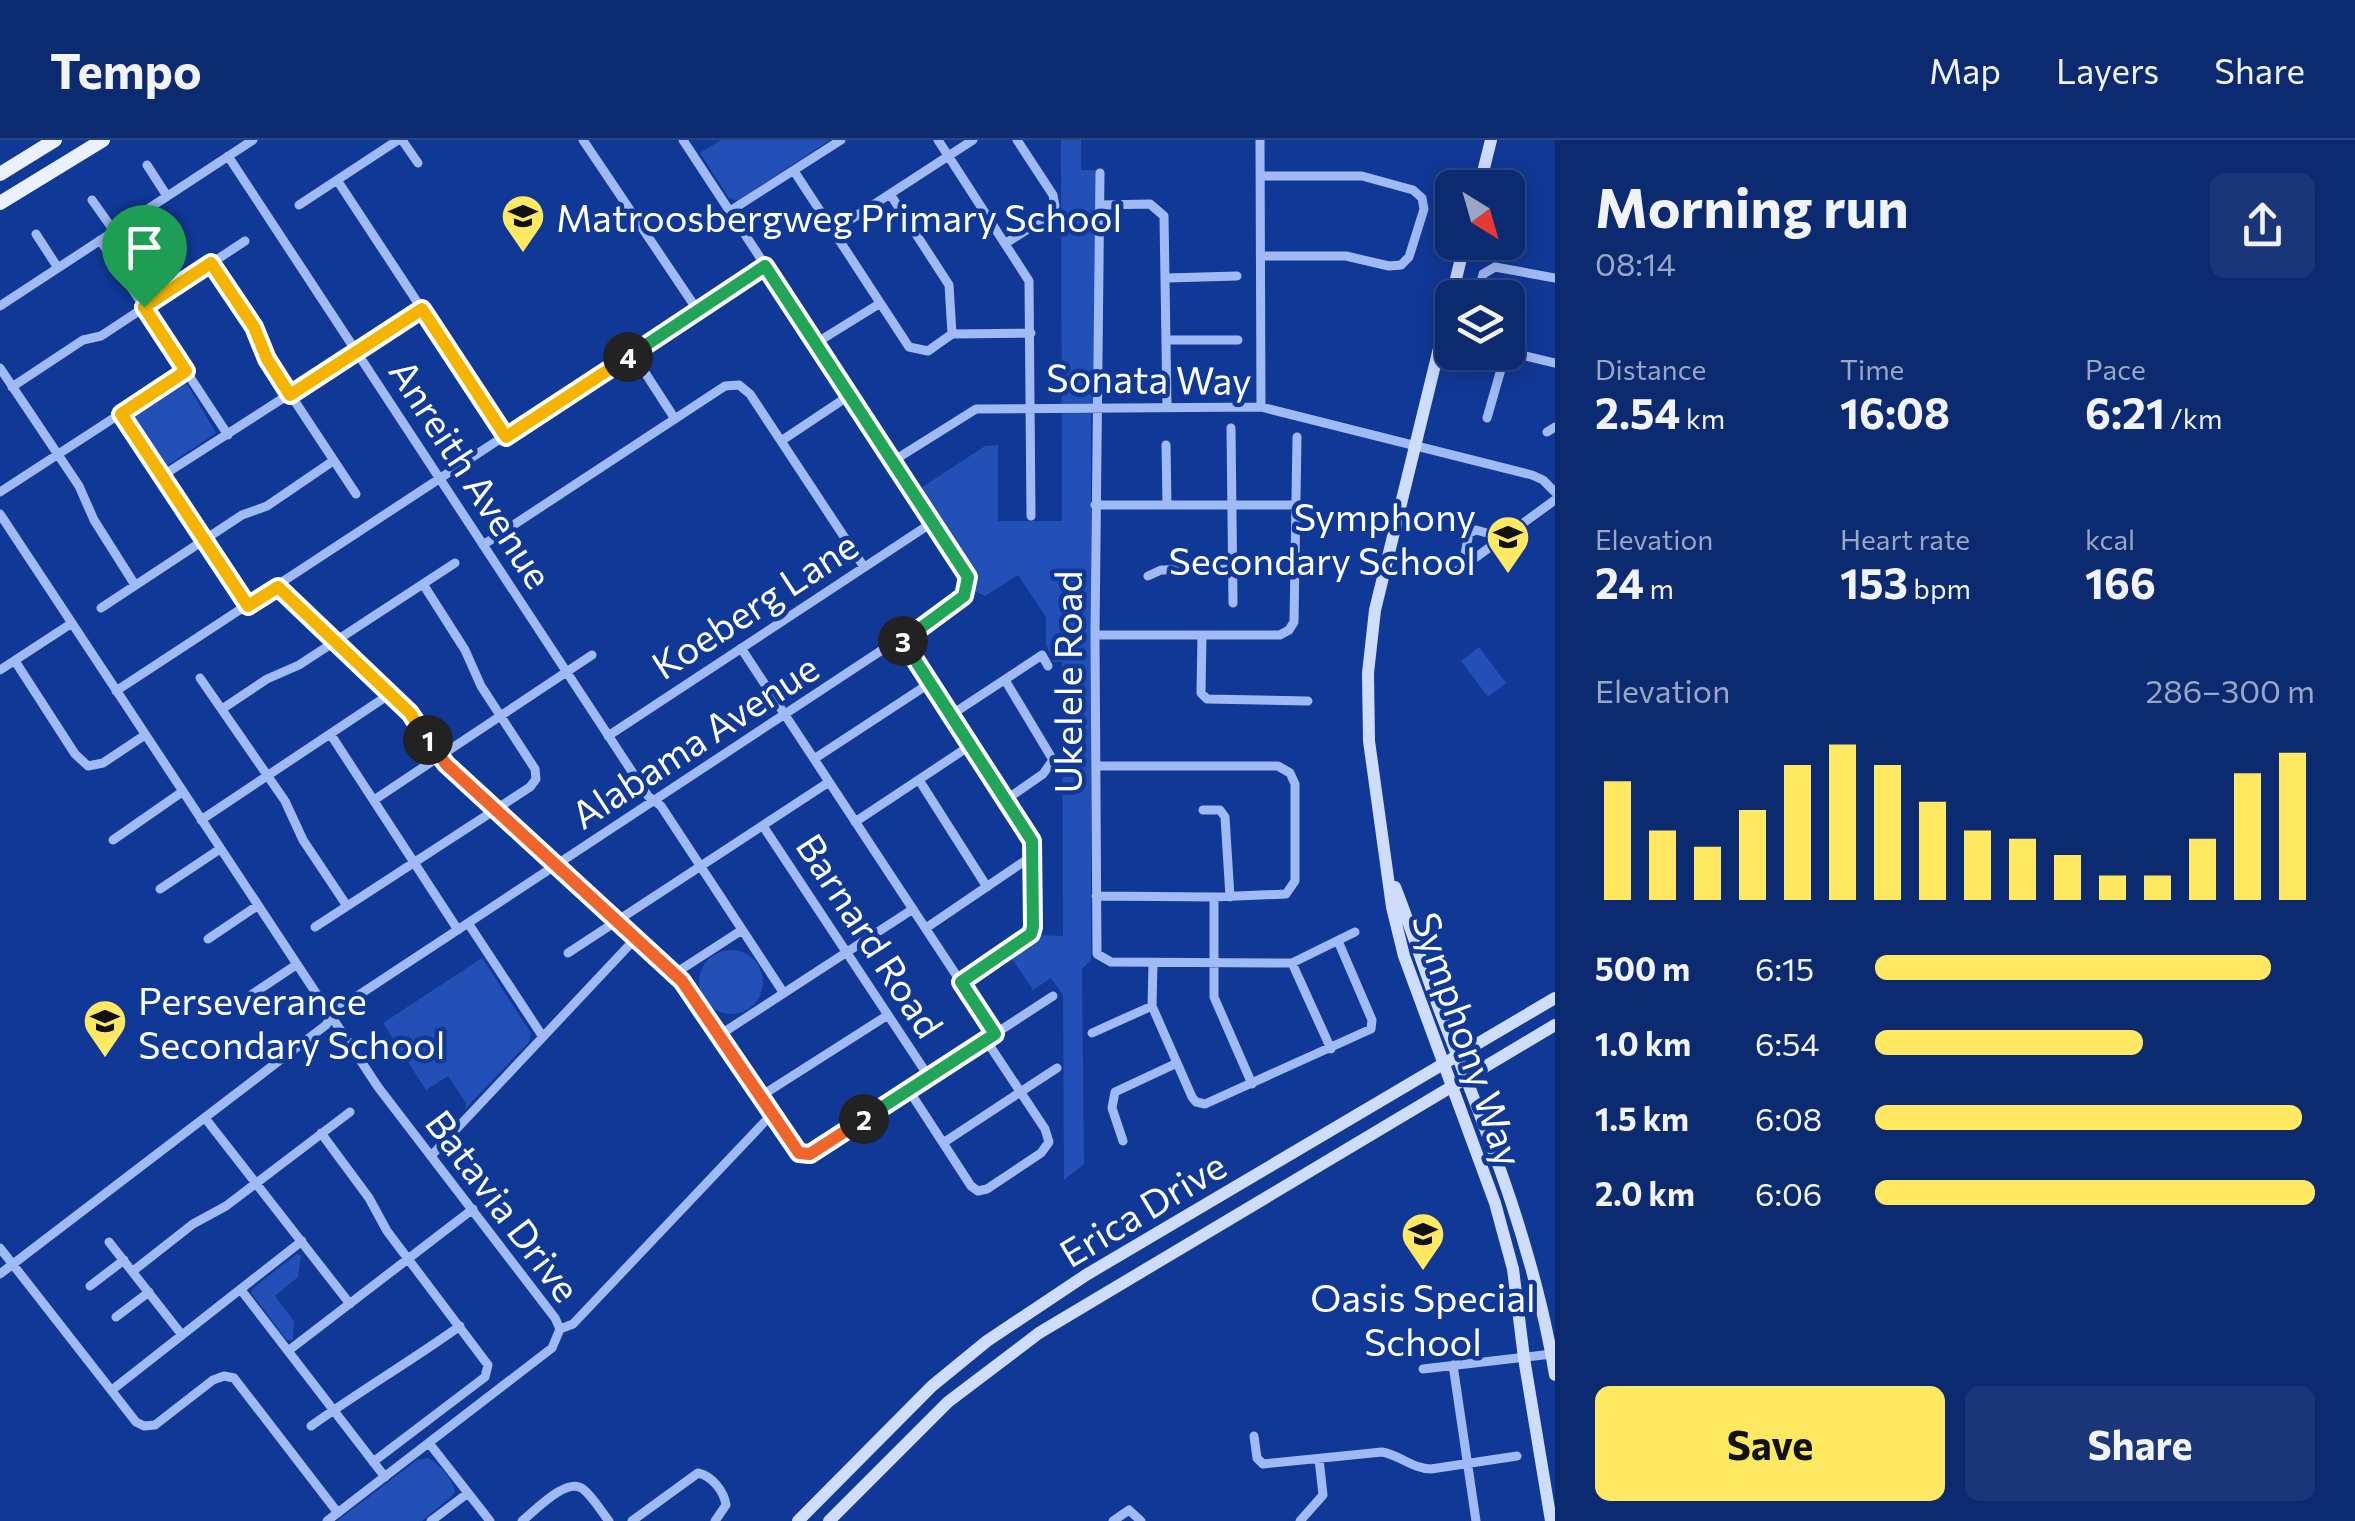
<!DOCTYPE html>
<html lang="en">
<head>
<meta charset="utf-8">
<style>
	body { margin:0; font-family:Commissioner,sans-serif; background:#1a3678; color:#f1f3f6; height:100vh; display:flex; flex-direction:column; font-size:38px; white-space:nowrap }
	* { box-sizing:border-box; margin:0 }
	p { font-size:32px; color:#9aa7c3 }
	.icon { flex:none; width:55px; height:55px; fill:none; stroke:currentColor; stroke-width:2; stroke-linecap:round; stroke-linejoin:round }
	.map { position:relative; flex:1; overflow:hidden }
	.side { display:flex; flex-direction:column; background:#0c2a70; width:800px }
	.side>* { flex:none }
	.needle { width:65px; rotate:143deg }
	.fabs { position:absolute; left:1435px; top:30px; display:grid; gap:20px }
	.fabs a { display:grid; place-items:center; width:90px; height:90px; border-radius:15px; background:#0c2a70; box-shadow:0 5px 25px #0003,0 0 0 2px #2c4683; font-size:50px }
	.pin { position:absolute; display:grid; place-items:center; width:85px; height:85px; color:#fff; margin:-102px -42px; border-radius:50% 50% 50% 0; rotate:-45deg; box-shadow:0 0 10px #0007 }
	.pin .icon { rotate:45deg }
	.km { position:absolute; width:50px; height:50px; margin:-25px; border-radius:50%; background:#222; color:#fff; font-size:28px; line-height:50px; text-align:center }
	.round { display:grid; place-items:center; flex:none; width:105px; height:105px; border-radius:15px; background:#1a3678 }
	.head { display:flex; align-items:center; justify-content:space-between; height:170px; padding:0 40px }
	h1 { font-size:55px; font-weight:700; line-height:75px }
	.figures { display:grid; grid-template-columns:repeat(3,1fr); gap:15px; height:170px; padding:10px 40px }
	.figures div { display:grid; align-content:center }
	.figures b { font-size:42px; font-weight:700 }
	.figures small { font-size:28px; font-weight:400 }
	.figures p { font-size:28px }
	.chart { height:280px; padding:20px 40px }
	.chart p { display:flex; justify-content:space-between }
	.chart svg { width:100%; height:180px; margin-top:10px; stroke:#ffe862; stroke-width:6 }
	.primary-button { display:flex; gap:20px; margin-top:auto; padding:20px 40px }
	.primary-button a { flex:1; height:115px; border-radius:15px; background:#ffe862; color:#111; font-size:40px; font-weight:700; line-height:115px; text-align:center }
	.primary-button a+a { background:#1a3678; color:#f1f3f6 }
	ul { padding:0 40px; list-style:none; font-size:32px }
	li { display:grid; grid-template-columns:160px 120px 1fr; align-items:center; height:75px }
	li i { height:25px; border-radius:12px; background:#ffe862 }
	header { display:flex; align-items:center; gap:60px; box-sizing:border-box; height:140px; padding:0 50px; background:#0c2a70; border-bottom:2px solid #2c4683 }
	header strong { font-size:48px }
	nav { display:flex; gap:55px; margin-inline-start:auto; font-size:35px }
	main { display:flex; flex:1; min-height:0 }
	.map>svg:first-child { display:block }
</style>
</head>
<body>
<header>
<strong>Tempo</strong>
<nav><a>Map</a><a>Layers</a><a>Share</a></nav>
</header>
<main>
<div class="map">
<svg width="1555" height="1381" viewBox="0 0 1555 1381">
	<rect width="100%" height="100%" fill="#103896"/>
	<path fill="#2250b6" d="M 721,0 L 830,0 L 737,61 L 729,58 L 700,13 Z
		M 1061,0 L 1081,0 L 1081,30 L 1097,30 L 1095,257 L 1091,277 L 1091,820 L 1082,829 L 1084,1024 L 1064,1040 L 1063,855 L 1051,838 L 1033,850 L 1009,814 L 1036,795 L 1063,796 L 1062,522 L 1053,522 L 1046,504 L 1046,477 L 1018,435 L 985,456 L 972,450 L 969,428 L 918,350 L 985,306 L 998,305 L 998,381 L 1062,381 Z
		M 182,241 L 187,244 L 216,293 L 165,327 L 160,324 L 132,281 L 132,274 Z
		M 1479,507 L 1506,543 L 1488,557 L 1461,521 Z
		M699 842a32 32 0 1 1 64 0a32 32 0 1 1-64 0Z
		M 482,818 L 531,893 L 529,902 L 465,969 L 466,963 L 448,936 L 426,950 L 383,883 Z
		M 297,1114 L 301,1115 L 298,1137 L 275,1156 L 294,1181 L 293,1200 L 287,1200 L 251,1153 L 253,1148 Z
		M 428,1318 C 439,1323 454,1341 455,1353 L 422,1381 L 337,1381 L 417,1320 Z"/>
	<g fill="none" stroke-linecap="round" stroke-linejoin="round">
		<path stroke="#a0baf4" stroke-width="9" d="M 402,0 L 418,23
			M 583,0 L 698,171
			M 938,0 L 1029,141 L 1031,376
			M 1260,0 L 1261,267
			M 228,16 L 648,656 L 661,666 L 783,852
			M 147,25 L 167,56
			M 794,31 L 909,207 L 928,211 L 952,194 L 1031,193
			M 1100,33 L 1095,495 L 1097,814 L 1111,822 L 1292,823 L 1355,792
			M 1260,36 L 1362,36 L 1413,50 L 1422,58 L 1424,69 L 1409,117 L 1401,125 L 1389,126 L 1346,116 L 1261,116
			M 337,40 L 506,297
			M 890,54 L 949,145 L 952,194
			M 92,60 L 114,91
			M 299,65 L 398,0
			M 1101,65 L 1150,64 L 1164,76 L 1167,267
			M 730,71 L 841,0
			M 833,91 L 973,0
			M 36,94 L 58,128
			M 100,100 L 228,295
			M 1006,103 L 1049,76 L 1055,66 L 1053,55 L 1017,0
			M 211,123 L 254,187 L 267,219 L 356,354
			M 1167,138 L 1237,136
			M 1477,158 L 1483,134 L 1495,127 L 1555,138
			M 0,166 L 253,0
			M 1168,200 L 1238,200
			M 816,203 L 879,164
			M 1508,212 L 1555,223
			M 633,214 L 675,279
			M 0,228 L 79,346 L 94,380 L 135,445
			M 12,247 L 83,200 L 101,196 L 245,101
			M 121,274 L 249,466
			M 1487,278 L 1506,212
			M 1231,288 L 1233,463
			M 1547,292 L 1555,287
			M 781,301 L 850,255
			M 1166,305 L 1167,365
			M 893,321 L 976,269 L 1261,267 L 1532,335 L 1543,340 L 1555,352
			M 162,336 L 422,169
			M 0,352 L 186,231
			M 1095,365 L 1296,365
			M 0,374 L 378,947 L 555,1178 L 560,1189 L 552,1208 L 327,1381
			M 483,405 L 725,246 L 739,245 L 750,254 L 864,427
			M 1463,425 L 1469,393 L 1476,390 L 1501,397
			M 1457,431 L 1555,360
			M 1148,436 L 1161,430 L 1233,429
			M 278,447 L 410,573 L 446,624 L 682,841 L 801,1014 L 812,1013 L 1053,856
			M 101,468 L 242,375 L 267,366 L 333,321
			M 1095,495 L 1280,495 L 1289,490 L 1294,482 L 1297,297
			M 1202,495 L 1201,553 L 1207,559 L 1308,561
			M 902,499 L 1032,701 L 1031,793 L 961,842
			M 741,508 L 995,894
			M 15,521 L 75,614 L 88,626 L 103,623 L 145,595
			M 0,530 L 72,483
			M 200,538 L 285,661 L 303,700 L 347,766
			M 1005,540 L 1053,620 L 1043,634 L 1007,659
			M 116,551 L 765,125
			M 222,569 L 267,539 L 299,525 L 455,423
			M 951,575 L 1042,515 L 1048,526
			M 331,595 L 458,790
			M 608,596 L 933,382
			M 814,619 L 930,543
			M 1096,626 L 1278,626 L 1290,633 L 1295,644 L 1295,741 L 1286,754 L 1214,757 L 1096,756
			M 919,640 L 987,747
			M 374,660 L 592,515
			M 1203,670 L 1220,670 L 1225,677 L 1230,757
			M 201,680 L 390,554
			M 855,682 L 971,605
			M 763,686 L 929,937
			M 113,700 L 182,652
			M 160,749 L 220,709
			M 1214,757 L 1214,857 L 1252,944
			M 468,783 L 543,897
			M 315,787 L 530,647 L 536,639 L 535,629 L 481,546 L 465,510 L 423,444
			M 926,788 L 1032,716
			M 208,799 L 257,766
			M 568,813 L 829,642
			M 1153,823 L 1152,866 L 1192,957 L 1196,962 L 1205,964 L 1371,889 L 1372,880 L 1338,801
			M 1292,823 L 1331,909
			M 674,834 L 742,790
			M 248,857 L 296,825
			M 1092,893 L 1152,866
			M 718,896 L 913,769
			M 908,949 L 971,1046 L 978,1051 L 987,1049 L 1041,1013 L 1049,1002 L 1045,989 L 986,900
			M 761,956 L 888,875
			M 205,978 L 350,1164
			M 321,993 L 369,1058 L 387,1091 L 488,1225 L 485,1237 L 373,1322
			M 1123,1001 L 1112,968 L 1115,952 L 1177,923
			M 943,1003 L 1057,928
			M 431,1016 L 635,799
			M 109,1102 L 182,1195
			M 0,1108 L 136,1282 L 144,1286 L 155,1285 L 213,1240 L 224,1236 L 234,1238 L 338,1373
			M 133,1131 L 193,1084 L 226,1066 L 350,972
			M 0,1134 L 326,885 L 336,870 L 964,456 L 968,437 L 963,427 L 683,0
			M 90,1146 L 124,1120
			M 241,1150 L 385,1337
			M 116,1177 L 149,1152
			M 560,1189 L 573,1184 L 772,974
			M 288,1211 L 473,1069
			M 1453,1225 L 1476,1381
			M 1423,1229 L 1552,1214
			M 112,1250 L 302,1101
			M 311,1286 C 360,1251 411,1221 460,1186
			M 1254,1296 L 1257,1318 L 1263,1324 L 1382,1312 C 1400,1315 1413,1329 1431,1329 L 1517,1316
			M 429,1303 L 490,1381
			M 431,1381 L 468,1353
			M 522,1381 C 535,1371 567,1336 583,1349 C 593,1357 601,1371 609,1381
			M 632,1381 L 698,1333 C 712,1336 724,1351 726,1365 L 715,1381
			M 1113,1381 L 1129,1370 L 1141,1381
			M 1300,1381 L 1323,1355 L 1319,1319"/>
		<path stroke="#cfddfd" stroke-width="12" d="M 1479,48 L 1491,0
			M 1465,102 L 1375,470 L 1368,533 L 1369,601 L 1392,767 L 1404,816 L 1495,1063 L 1513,1129 L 1524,1218 L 1551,1381
			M 1395,747 C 1413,792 1427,839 1445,884 C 1490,999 1535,1112 1555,1235
			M 798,1381 L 932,1246 L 987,1201 L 1086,1135 L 1555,858
			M 829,1381 L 948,1262 L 1039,1193 L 1555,885"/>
		<path stroke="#ecf1ff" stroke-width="14" d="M 0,34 L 55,0
			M 0,63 L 103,0"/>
	</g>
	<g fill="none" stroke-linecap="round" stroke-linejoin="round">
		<g stroke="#fff" stroke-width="20">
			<path id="split-1" d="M 144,167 L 186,231 L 121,274 L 248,466 L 278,447 L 410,573 L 428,600"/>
		</g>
		<g stroke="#fff" stroke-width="20">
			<path id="split-2" d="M 428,600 L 446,624 L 682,841 L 799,1013 L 810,1014 L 864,979"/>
		</g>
		<g stroke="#fff" stroke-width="20">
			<path id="split-3" d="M 864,979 L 995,894 L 961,842 L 1031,794 L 1033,787 L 1032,701 L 903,501"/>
		</g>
		<g stroke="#fff" stroke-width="20">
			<path id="split-4" d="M 628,217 L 765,126 L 968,437 L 964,456 L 903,501"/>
		</g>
		<g stroke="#fff" stroke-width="20">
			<path id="split-5" d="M 144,167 L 211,123 L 254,187 L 267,219 L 290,255 L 422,169 L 506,297 L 628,217"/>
		</g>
		<use href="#split-1" stroke="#f5b400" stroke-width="12"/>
		<use href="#split-2" stroke="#f0652b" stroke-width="12"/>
		<use href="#split-3" stroke="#22a559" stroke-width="12"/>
		<use href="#split-4" stroke="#22a559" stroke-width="12"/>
		<use href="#split-5" stroke="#f5b400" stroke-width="12"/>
	</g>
	<defs>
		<g id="school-pin" transform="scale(2.25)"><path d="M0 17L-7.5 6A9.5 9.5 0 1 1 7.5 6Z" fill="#ffe862" stroke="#103896"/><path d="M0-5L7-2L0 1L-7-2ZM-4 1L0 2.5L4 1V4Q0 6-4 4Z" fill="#111"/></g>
	</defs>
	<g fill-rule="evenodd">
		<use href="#school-pin" x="523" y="76"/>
		<use href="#school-pin" x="1508" y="397"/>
		<use href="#school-pin" x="105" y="881"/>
		<use href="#school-pin" x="1423" y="1094"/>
	</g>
	<g text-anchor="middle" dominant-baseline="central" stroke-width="9" stroke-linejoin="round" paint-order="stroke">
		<g font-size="38" fill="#fff" stroke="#103896" text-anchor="start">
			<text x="556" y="76">Matroosbergweg Primary School</text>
			<text x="1476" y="375" text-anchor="end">Symphony<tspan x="1476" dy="44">Secondary School</tspan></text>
			<text x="138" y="859">Perseverance<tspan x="138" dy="44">Secondary School</tspan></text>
			<text x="1423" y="1156" text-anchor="middle">Oasis Special<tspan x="1423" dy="44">School</tspan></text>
		</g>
		<g font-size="38" fill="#fff" stroke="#103896">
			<text transform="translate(1149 238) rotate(1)">Sonata Way</text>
			<text transform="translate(472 333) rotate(57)">Anreith Avenue</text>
			<text transform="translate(754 464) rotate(-33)">Koeberg Lane</text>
			<text transform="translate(1066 542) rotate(-90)">Ukelele Road</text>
			<text transform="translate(694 600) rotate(-33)">Alabama Avenue</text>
			<text transform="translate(871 795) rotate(57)">Barnard Road</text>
			<text transform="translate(1469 899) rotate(71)">Symphony Way</text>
			<text transform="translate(504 1065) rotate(53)">Batavia Drive</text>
			<text transform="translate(1142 1068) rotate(-31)">Erica Drive</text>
		</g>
	</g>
</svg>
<div class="fabs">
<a><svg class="needle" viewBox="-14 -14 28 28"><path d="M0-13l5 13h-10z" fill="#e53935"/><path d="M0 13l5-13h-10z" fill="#9aa7c3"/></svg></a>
<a><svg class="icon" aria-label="layers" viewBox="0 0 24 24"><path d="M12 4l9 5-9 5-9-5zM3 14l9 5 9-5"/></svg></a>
</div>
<div class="pin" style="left:144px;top:167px;background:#1e9e55"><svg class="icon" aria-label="arrive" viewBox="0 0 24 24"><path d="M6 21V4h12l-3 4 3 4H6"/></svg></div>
<b class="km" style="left:428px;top:600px">1</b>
<b class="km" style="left:864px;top:979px">2</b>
<b class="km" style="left:903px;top:501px">3</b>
<b class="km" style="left:628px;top:217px">4</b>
</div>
<section class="side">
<div class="head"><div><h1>Morning run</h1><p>08:14</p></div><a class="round"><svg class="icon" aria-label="share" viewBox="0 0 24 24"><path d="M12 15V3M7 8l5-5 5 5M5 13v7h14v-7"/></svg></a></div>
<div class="figures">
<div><p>Distance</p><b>2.54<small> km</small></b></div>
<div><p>Time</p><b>16:08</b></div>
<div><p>Pace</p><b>6:21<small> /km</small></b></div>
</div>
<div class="figures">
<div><p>Elevation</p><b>24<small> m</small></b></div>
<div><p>Heart rate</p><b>153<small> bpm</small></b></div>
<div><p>kcal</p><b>166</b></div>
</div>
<div class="chart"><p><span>Elevation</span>286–300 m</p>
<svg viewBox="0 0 160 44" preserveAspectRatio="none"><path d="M5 44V15M15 44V27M25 44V31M35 44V22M45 44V11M55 44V6M65 44V11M75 44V20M85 44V27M95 44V29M105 44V33M115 44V38M125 44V38M135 44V29M145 44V13M155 44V8"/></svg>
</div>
<ul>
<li><b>500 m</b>6:15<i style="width:90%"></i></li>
<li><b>1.0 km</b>6:54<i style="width:61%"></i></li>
<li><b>1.5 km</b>6:08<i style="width:97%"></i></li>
<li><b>2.0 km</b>6:06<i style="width:100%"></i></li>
</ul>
<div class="primary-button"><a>Save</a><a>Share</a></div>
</section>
</main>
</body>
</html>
